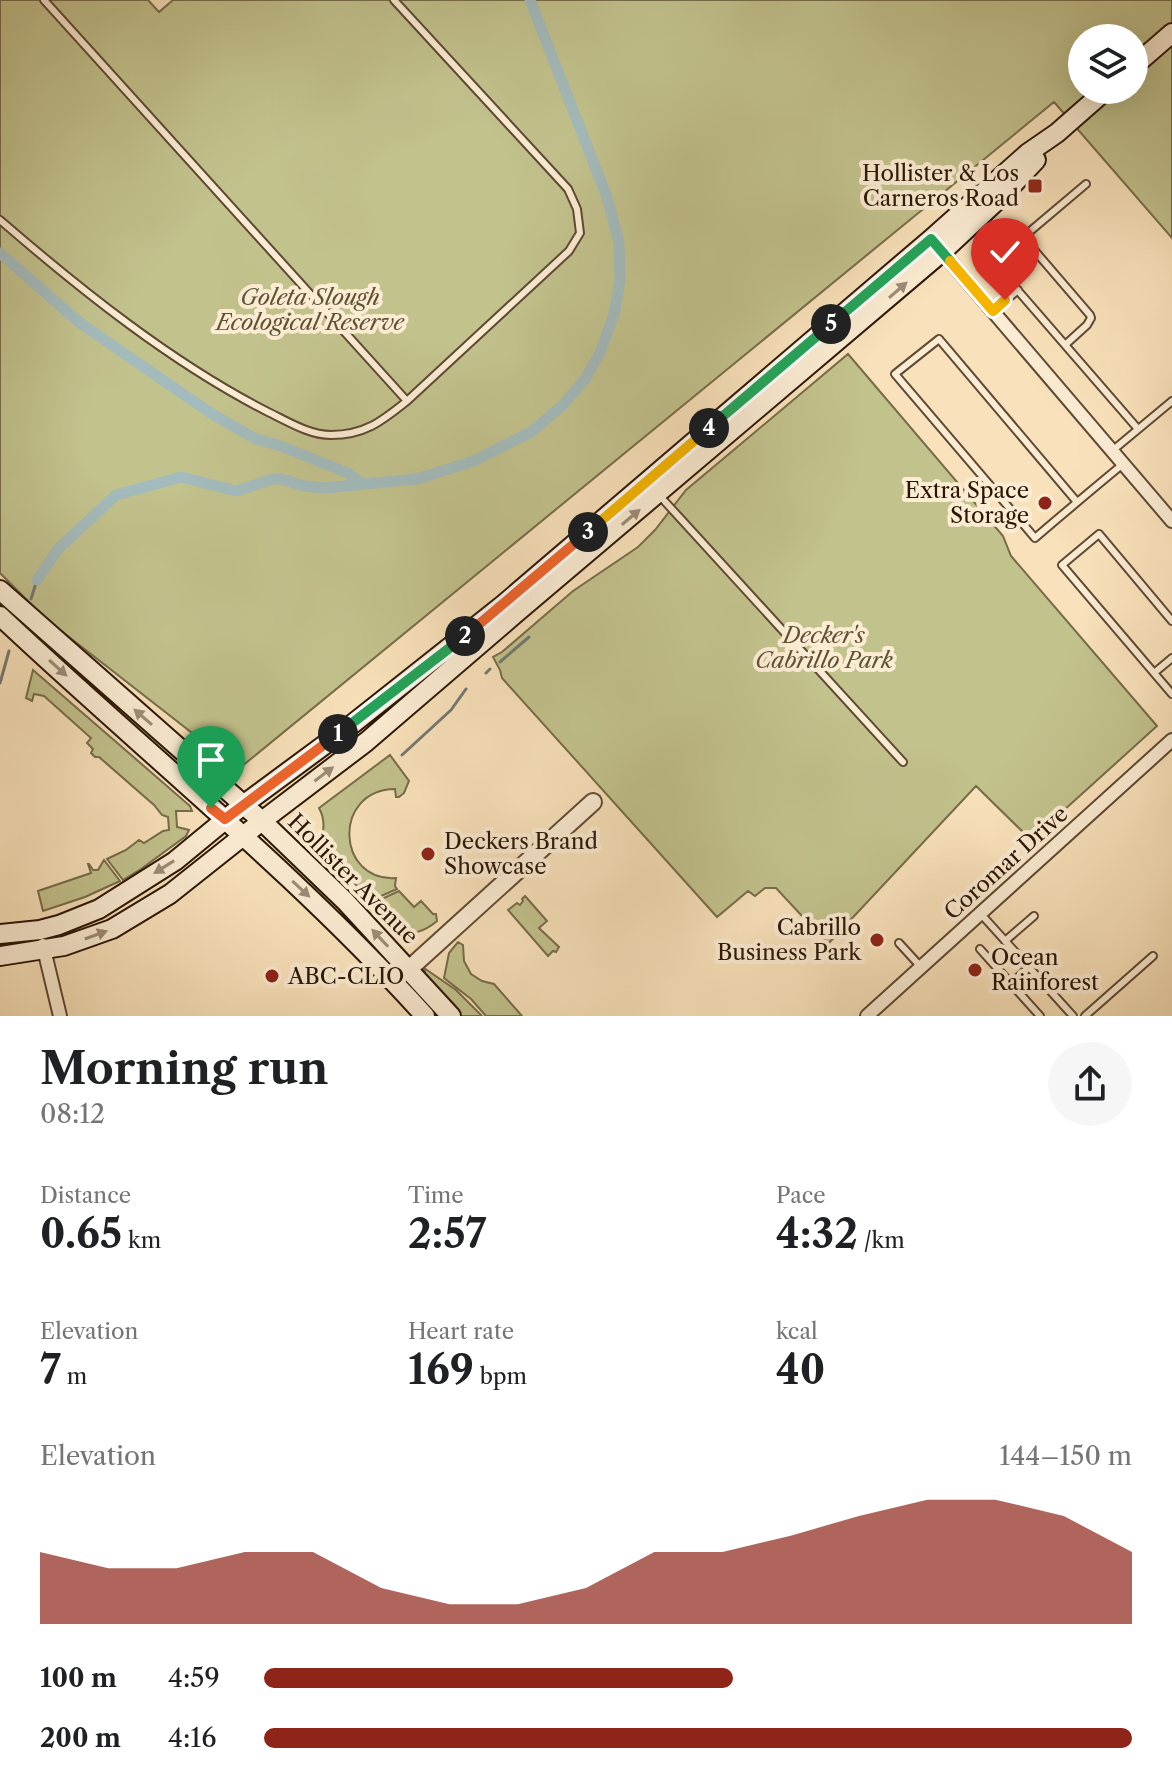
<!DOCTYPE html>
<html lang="en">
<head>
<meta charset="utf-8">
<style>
	body { margin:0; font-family:"Libre Caslon Text",serif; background:#f6f6f6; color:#202124; height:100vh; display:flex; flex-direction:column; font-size:30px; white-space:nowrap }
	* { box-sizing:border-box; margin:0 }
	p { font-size:26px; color:#757577 }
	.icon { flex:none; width:44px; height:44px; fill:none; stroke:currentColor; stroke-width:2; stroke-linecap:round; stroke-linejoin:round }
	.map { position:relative; height:1016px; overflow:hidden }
	.panel { display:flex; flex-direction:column; background:#fff; flex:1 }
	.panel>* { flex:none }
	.controls { position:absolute; left:1068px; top:24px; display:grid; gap:16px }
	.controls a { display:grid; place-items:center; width:80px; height:80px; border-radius:50%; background:#fff; box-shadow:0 8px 32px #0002; font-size:40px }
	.pin { position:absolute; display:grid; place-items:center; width:68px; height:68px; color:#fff; margin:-82px -34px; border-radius:50% 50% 50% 0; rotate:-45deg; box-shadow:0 0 8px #0007 }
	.pin .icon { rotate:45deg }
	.km { position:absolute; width:40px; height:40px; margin:-20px; border-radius:50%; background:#222; color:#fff; font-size:22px; line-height:40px; text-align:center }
	.round { display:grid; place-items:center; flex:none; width:84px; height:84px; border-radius:42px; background:#f6f6f6 }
	.head { display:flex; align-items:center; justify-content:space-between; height:136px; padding:0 40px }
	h1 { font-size:44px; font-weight:800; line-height:60px }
	.stats { display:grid; grid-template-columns:repeat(3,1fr); gap:12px; height:136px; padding:8px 40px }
	.stats div { display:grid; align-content:center }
	.stats b { font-size:40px; font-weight:800 }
	.stats small { font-size:22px; font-weight:400 }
	.stats p { font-size:22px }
	.chart { height:224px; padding:16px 40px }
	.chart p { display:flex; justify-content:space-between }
	.chart svg { width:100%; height:144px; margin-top:8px; fill:#8f2418; opacity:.7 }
	ul { padding:0 40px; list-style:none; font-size:26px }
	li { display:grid; grid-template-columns:128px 96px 1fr; align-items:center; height:60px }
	li i { height:20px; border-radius:10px; background:#8f2418 }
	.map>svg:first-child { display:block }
</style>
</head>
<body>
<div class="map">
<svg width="1172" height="1016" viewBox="0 0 1172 1016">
	<rect width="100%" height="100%" fill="#f9e2bb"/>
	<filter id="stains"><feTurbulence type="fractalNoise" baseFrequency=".0025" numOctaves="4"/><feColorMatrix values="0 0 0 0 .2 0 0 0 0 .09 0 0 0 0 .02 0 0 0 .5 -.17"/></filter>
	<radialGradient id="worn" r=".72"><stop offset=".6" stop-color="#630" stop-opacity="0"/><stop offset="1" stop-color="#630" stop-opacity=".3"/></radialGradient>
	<path fill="#c2c28d" stroke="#766c4a" stroke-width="2" fill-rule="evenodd" d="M 0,0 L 148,0 L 159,12 L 173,0 L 1172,0 L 1172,238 L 1054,102 L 241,767 L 237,768 L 46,619 L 0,573 ZM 1082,38 L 1134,38 L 1134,90 L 1082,90 Z
		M 848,354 L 1003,536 L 1011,556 L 1157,726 L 1031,840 L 976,786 L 828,944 L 776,888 L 765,888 L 755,896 L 748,891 L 717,917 L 502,678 L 500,670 L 493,657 L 502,652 L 573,591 L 638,547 L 655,530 L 686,490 Z
		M 33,670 L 190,806 L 192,811 L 176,811 L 177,827 L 189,830 L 186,836 L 141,869 L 123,880 L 107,859 L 126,850 L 139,840 L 144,843 L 163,831 L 169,830 L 168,817 L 162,815 L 154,805 L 99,757 L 95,757 L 91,753 L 93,749 L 87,743 L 91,738 L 44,696 L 34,694 L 32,701 L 26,698 Z
		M 390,755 L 409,781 L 404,793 L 399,797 L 396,797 L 395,789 C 332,790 336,882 396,878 L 395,886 L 397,889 L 379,897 L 364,896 L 338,860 L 319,843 C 325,832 325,819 319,808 Z
		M 104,860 L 120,881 L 85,897 L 43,911 L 38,891 L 91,873 L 88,864 L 89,864 L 93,870 L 98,870 Z
		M 399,891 L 414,907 L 421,901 L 433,914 L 436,914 L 437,921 C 424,932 412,935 396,933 L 366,898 L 384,898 Z
		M 525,896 L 547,921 L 539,928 L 559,947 L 556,952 L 553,951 L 548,956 L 508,910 L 517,903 L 520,905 L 523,901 L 522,899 Z
		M 458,942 L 463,945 L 464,961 L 471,974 L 482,981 L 494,984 L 522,1016 L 486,1016 L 471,999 L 444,978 L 449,953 Z
		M 424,968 L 456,990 L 482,1016 L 460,1016 L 426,978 Z"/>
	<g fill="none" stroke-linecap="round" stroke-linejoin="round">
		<path stroke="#737973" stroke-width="3" d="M 31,599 L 37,580
			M 500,662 L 529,637
			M 486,673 L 490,669
			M 0,683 L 9,651
			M 402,755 L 451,710 L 466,689"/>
		<path stroke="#a3bbbc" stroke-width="11" d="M 0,253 L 80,323 L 212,414 L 256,439 L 278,445 L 348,473 L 362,484
			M 37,580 L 58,549 L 116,495 L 181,477 L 236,491 L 273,479 L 281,479 L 305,486 L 325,488 L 417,479 L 474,461 L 531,432 L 563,405 L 585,379 L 600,353 L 614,314 L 620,280 L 619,243 L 607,197 L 530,0"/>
		<g stroke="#5e4933" stroke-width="10">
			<path id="service" d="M 44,0 L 407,401
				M 1086,184 L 1002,255 L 998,263 L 1001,271 L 1138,429
				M 0,220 C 81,290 172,363 268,412 C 287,421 309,435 331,435 C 365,435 382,421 407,401 L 569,251 L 580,233 L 577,209 L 568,189 L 394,0
				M 1023,237 L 1090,315 L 1091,318 L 1087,325 L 1065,345
				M 993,311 L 1018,290
				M 1112,451 L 1172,401
				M 658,494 L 903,762
				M 1077,502 L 939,339 L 895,374 L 1035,538 C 1064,513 1094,488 1123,464
				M 1172,621 L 1099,534 L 1062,565 L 1172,694
				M 1154,673 L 1172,658
				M 980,913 L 1073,1016
				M 1005,941 L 1034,916
				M 899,943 L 921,967
				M 980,949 L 1040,1016
				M 1011,984 L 1029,967
				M 1085,1016 L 1153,956"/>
		</g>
		<g stroke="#5e4933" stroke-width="16">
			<path id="minor" d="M 938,247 L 1172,521
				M 43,945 L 60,1016
				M 867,1016 L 1172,740"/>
		</g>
		<g stroke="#5e4933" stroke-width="20">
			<path id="tertiary" d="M 409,969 L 593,802"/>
		</g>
		<g stroke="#2b1606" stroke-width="22">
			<path id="secondary" d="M 1134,66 L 1172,33
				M 0,590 L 262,821 L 345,901 L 451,1016
				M 0,616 C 142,750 294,871 425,1016
				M 0,934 L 40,930 L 59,925 L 99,909 L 175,861 L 243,805 L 350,726 L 504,604 L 931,239 L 1028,153 L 1057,133 L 1106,90
				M 0,956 L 64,946 L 112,929 L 170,894 L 262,821 L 366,742 L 515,614 L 942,252 L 1002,196 L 1036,160"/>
		</g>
		<use href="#service" stroke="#fbecd3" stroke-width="6"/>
		<use href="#minor" stroke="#fbecd3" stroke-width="12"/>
		<use href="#tertiary" stroke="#fbecd3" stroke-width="16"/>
		<use href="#secondary" stroke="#fbecd3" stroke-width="18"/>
	</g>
	<defs><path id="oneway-solid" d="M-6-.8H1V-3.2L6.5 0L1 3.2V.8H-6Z" transform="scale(2)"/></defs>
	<g fill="#9d8c77">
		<use href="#oneway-solid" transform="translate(898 290) rotate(-41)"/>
		<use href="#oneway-solid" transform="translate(631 517) rotate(-40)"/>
		<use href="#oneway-solid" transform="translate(58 668) rotate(42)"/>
		<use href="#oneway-solid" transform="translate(143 717) rotate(-139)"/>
		<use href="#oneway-solid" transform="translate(324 774) rotate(-37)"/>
		<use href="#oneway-solid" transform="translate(164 867) rotate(148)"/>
		<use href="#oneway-solid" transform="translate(301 889) rotate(43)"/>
		<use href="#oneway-solid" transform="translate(96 935) rotate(-20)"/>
		<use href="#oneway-solid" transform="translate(380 938) rotate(-133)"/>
	</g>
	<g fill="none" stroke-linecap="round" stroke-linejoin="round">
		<g stroke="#fff" stroke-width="16">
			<path id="split-1" d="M 211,808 L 225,819 L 338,734"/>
		</g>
		<g stroke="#fff" stroke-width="16">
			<path id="split-2" d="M 338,734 L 465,636"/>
		</g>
		<g stroke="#fff" stroke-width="16">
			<path id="split-3" d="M 465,636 L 588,532"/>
		</g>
		<g stroke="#fff" stroke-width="16">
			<path id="split-4" d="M 588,532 L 709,428"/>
		</g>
		<g stroke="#fff" stroke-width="16">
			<path id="split-5" d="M 709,428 L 831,324"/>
		</g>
		<g stroke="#fff" stroke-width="16">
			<path id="split-6" d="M 831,324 L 931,239 L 950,261"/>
		</g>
		<g stroke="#fff" stroke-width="16">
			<path id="split-7" d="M 950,261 L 993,311 L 1005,300"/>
		</g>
		<use href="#split-1" stroke="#f0652b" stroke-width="10"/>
		<use href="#split-2" stroke="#22a559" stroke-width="10"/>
		<use href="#split-3" stroke="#f0652b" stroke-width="10"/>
		<use href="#split-4" stroke="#f5b400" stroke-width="10"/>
		<use href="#split-5" stroke="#22a559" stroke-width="10"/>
		<use href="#split-6" stroke="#22a559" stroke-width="10"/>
		<use href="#split-7" stroke="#f5b400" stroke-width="10"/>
	</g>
	<g fill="#8f2418" stroke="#fbecd3" stroke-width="3">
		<rect x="1027" y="178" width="16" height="16" rx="4"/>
		<circle cx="1045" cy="503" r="8"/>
		<circle cx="428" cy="854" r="8"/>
		<circle cx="877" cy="940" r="8"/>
		<circle cx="975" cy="970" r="8"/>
		<circle cx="272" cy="976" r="8"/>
	</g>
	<g text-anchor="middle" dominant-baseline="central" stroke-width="8" stroke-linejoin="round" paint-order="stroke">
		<g font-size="22" fill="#2b1606" stroke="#fbecd3" text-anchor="end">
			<text x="1019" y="173">Hollister &amp; Los<tspan x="1019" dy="25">Carneros Road</tspan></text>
			<text x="1029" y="490">Extra Space<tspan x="1029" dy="25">Storage</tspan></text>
			<text x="444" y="841" text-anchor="start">Deckers Brand<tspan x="444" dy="25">Showcase</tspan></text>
			<text x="861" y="927">Cabrillo<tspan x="861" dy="25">Business Park</tspan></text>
			<text x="991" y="957" text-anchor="start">Ocean<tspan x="991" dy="25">Rainforest</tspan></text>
			<text x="288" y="976" text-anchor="start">ABC-CLIO</text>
		</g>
		<g font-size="22" font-style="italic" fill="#605235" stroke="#fbecd3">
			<text x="310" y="297">Goleta Slough<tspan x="310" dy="25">Ecological Reserve</tspan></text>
			<text x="824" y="635">Decker's<tspan x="824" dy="25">Cabrillo Park</tspan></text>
		</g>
		<g font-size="22" fill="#2b1606" stroke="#fbecd3">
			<text transform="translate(1006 863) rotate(-42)">Coromar Drive</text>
			<text transform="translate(353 879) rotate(45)">Hollister Avenue</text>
		</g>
	</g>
	<rect width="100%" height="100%" filter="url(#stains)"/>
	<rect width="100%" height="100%" fill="url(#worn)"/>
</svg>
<div class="controls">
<a><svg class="icon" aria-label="layers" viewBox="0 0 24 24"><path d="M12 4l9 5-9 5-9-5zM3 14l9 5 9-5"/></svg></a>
</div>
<div class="pin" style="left:211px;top:808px;background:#1e9e55"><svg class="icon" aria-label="arrive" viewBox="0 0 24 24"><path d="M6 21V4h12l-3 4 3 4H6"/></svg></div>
<div class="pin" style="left:1005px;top:300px;background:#d93025"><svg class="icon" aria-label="check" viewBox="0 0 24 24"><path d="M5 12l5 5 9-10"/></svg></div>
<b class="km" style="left:338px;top:734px">1</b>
<b class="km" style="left:465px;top:636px">2</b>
<b class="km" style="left:588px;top:532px">3</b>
<b class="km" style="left:709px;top:428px">4</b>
<b class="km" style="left:831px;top:324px">5</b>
</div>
<section class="panel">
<div class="head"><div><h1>Morning run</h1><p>08:12</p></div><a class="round"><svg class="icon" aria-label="share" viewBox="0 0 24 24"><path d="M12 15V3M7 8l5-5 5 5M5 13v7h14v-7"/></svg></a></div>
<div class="stats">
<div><p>Distance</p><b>0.65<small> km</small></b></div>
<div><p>Time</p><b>2:57</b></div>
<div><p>Pace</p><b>4:32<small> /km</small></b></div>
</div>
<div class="stats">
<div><p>Elevation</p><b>7<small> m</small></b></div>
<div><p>Heart rate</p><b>169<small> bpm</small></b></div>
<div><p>kcal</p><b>40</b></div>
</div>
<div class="chart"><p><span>Elevation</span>144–150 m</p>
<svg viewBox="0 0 160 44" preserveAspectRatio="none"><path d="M0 44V22L10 27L20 27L30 22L40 22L50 33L60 38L70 38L80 33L90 22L100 22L110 17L120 11L130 6L140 6L150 11L160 22V44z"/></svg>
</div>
<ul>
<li><b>100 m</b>4:59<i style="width:54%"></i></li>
<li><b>200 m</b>4:16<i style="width:100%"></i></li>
</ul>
</section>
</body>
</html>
